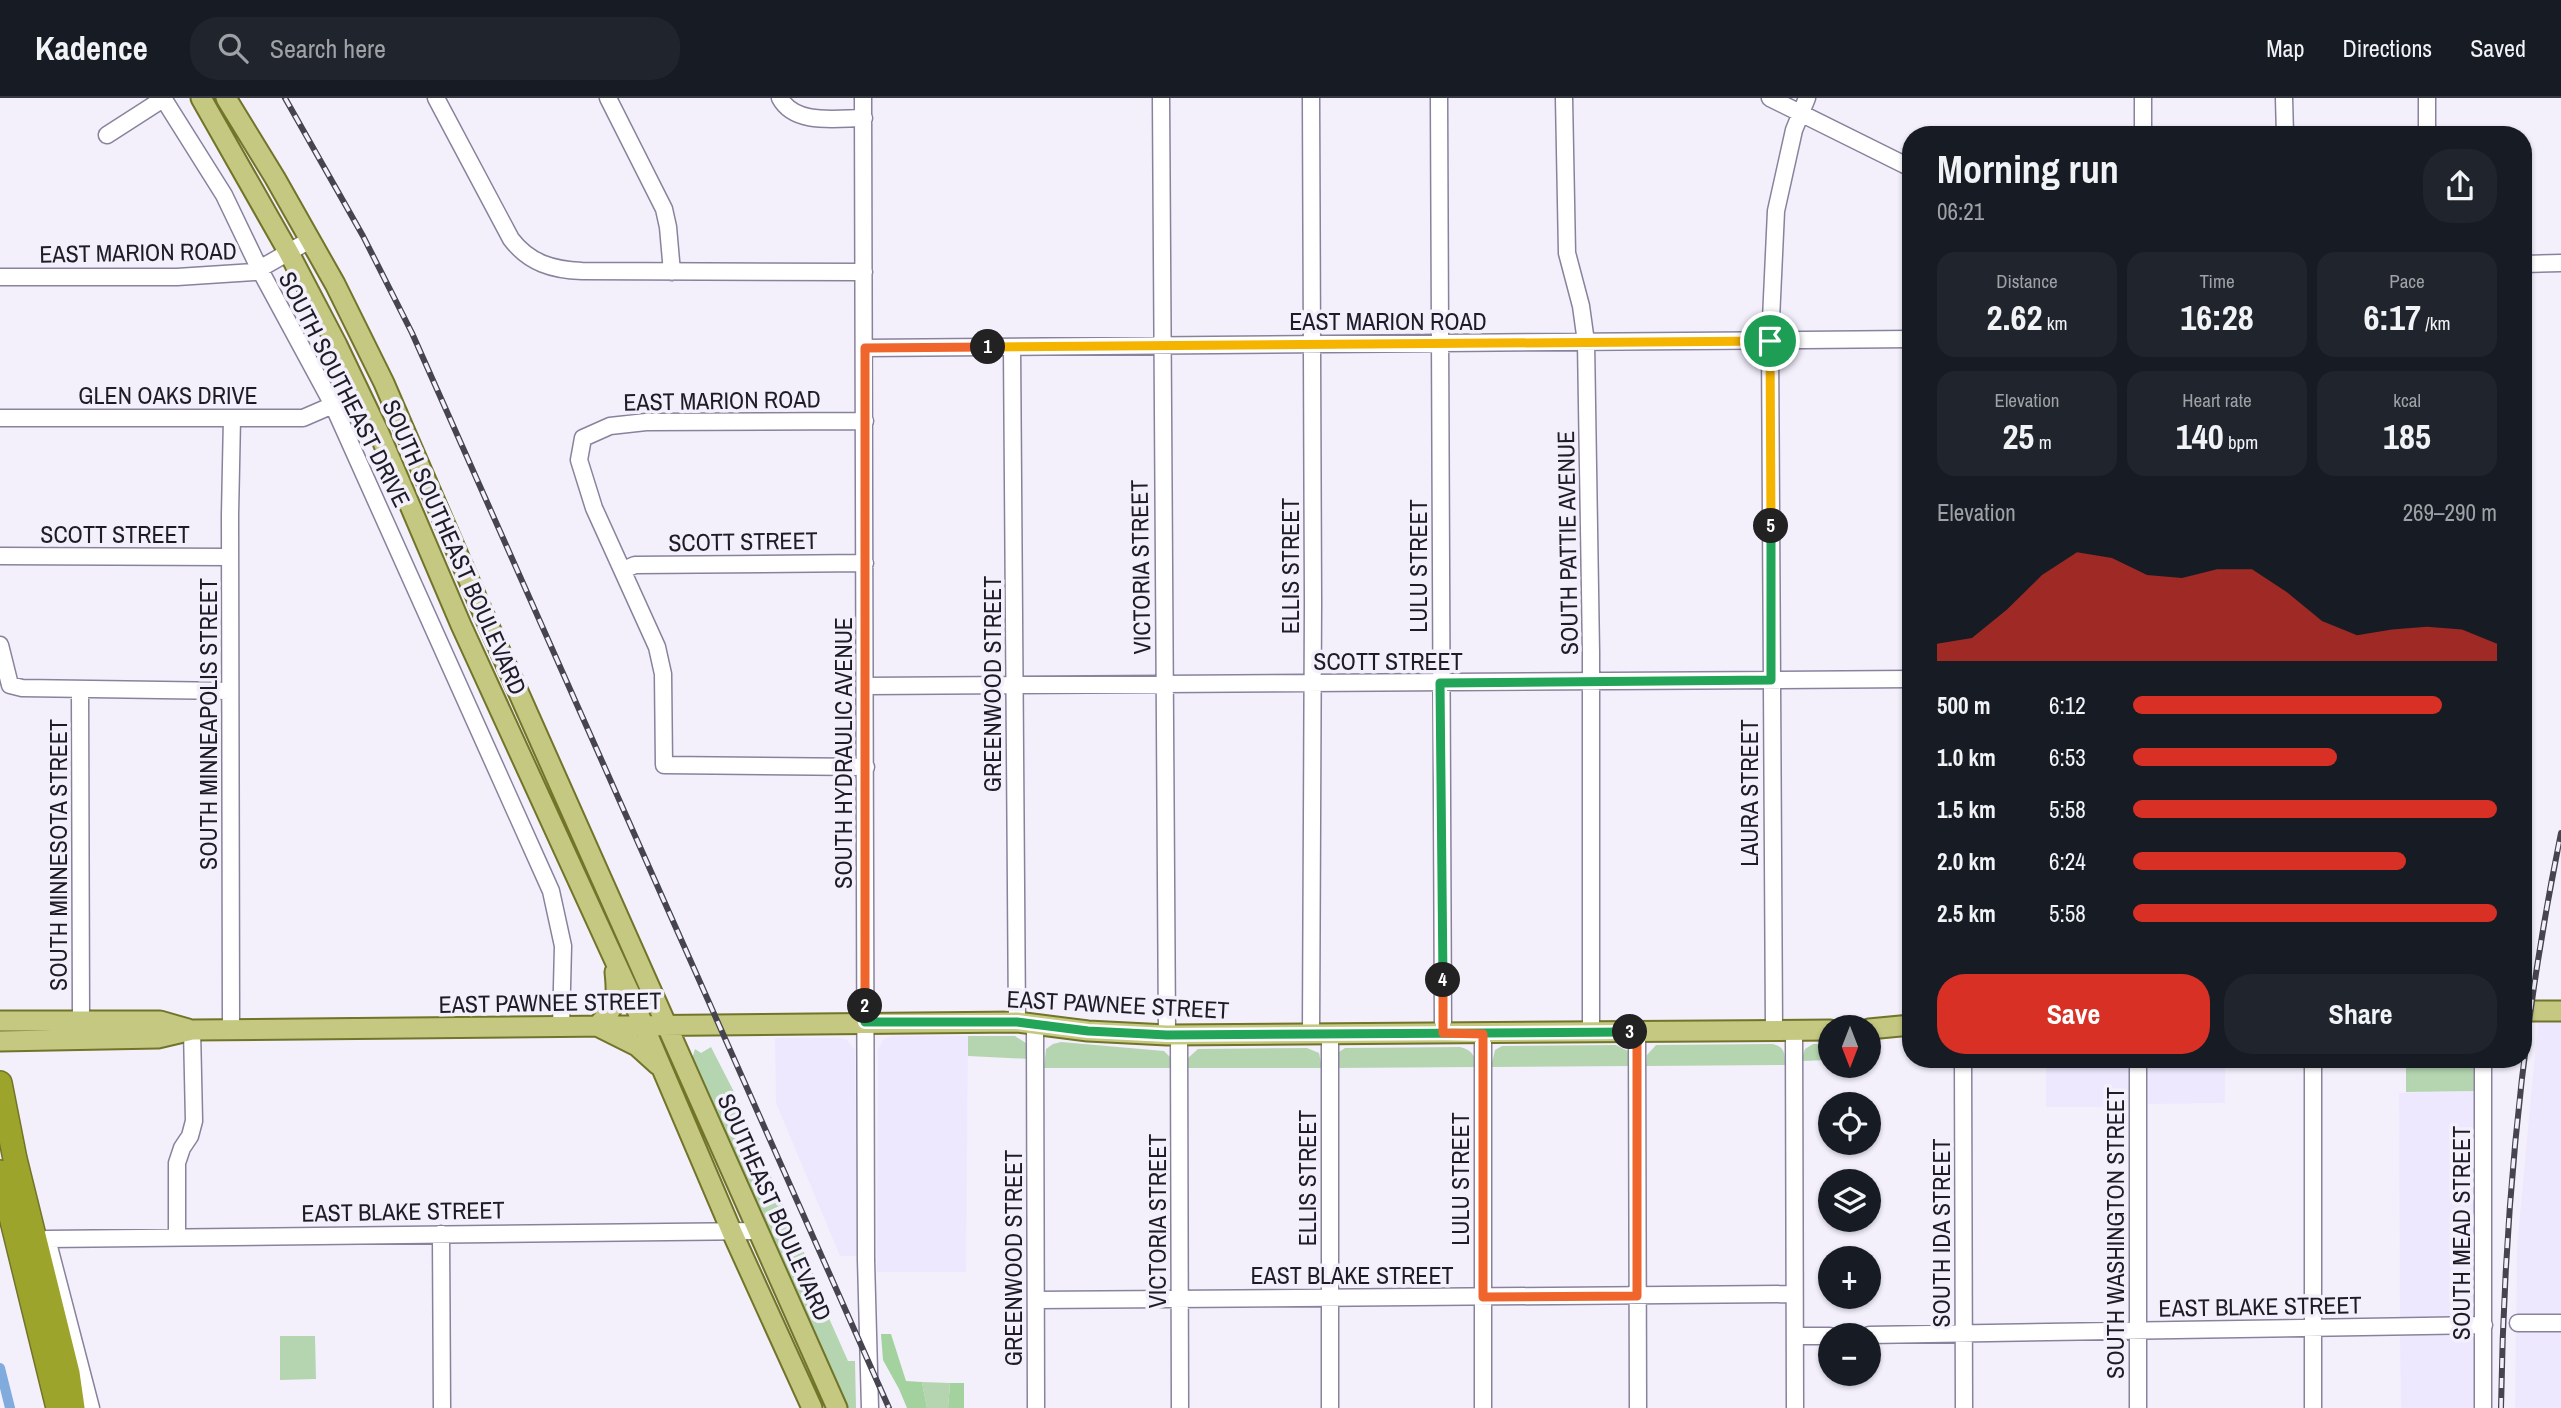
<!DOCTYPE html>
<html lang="en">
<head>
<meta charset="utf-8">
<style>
	body { margin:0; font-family:"Archivo Narrow",sans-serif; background:#20242c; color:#f1f3f6; height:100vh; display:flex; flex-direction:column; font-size:26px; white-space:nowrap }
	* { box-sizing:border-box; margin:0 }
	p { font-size:23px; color:#9ea1a6 }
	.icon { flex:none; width:38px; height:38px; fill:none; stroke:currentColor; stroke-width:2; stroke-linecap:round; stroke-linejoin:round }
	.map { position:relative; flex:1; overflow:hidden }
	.side { position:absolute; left:1902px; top:28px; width:630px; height:942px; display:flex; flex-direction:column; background:#171b24; border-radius:28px; box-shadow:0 2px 5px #0004 }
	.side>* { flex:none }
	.needle { width:46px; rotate:180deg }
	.tools { position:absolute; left:1818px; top:917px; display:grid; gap:14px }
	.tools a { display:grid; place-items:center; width:63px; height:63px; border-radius:50%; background:#171b24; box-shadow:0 2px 5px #0004; font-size:35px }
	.pin { position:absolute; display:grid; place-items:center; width:60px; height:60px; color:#fff; margin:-30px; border:4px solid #fff; border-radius:50%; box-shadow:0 2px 7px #0007 }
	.km { position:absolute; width:35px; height:35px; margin:-18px; border-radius:50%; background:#222; color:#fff; font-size:19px; line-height:35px; text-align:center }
	.round { display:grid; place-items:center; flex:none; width:74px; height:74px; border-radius:28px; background:#20242c }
	.summary { display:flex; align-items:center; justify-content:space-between; height:119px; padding:0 35px }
	h1 { font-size:38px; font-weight:700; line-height:52px }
	.figures { display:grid; grid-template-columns:repeat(3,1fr); gap:10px; height:119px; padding:7px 35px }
	.figures div { display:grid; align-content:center; border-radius:18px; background:#20242c; text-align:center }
	.figures b { font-size:35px; font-weight:700 }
	.figures small { font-size:19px; font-weight:400 }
	.figures p { font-size:19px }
	.chart { height:196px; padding:14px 35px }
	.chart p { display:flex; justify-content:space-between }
	.chart svg { width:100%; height:126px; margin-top:7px; fill:#d93025; opacity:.7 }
	.action { display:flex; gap:14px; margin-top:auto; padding:14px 35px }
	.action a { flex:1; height:80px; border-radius:28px; background:#d93025; color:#fff; font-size:28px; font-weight:700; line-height:80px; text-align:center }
	.action a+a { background:#20242c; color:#f1f3f6 }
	ul { padding:0 35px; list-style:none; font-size:23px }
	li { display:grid; grid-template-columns:112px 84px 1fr; align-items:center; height:52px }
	li i { height:18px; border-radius:9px; background:#d93025 }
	header { display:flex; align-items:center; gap:42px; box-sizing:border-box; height:98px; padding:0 35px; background:#171b24; border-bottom:2px solid #363941 }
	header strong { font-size:33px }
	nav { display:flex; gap:38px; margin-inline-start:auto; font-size:24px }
	.search { width:490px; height:63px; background:#20242c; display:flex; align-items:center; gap:18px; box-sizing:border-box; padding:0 24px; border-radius:28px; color:#9ea1a6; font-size:26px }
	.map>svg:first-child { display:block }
</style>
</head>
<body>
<header>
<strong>Kadence</strong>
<div class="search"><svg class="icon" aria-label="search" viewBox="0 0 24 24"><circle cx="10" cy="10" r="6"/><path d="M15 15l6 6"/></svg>Search here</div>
<nav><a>Map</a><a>Directions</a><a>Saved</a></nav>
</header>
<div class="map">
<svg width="2561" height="1310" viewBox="0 0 2561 1310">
	<rect width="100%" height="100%" fill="#f3f0fc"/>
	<path fill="#ede8fe" d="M 2561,922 L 2561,1310 L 2515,1310 L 2517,1149 L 2538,923 Z
		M 892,938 L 968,938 L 966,1174 L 877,1174 L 878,951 L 883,942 Z
		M 775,940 L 840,940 L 847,942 L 855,952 L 857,1158 L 840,1158 L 776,1005 Z
		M 2046,961 L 2130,961 L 2130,1009 L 2046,1009 Z
		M 2147,961 L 2225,961 L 2225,1005 L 2148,1006 Z
		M 2476,993 L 2474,1220 L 2400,1221 L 2399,995 Z
		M 2475,1234 L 2475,1310 L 2401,1310 L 2400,1235 Z"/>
	<path fill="#b4d5b0" d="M 968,938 L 1015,938 L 1026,945 L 1031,961 L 968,958 Z
		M 1061,944 L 1164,953 L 1172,961 L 1173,970 L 1044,970 L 1046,951 L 1053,946 Z
		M 1772,946 C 1785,948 1785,956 1785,967 L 1646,968 L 1647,957 L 1656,947 Z
		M 1813,946 L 1830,946 L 1830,962 L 1801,963 L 1805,951 Z
		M 1616,947 L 1628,953 L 1632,968 L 1491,969 L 1495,952 L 1502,948 Z
		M 711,949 L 733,992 L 825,1202 L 828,1218 L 848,1263 L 855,1263 L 856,1310 L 843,1310 L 692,961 L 695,951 L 701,955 Z
		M 1460,949 C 1472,952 1475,957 1476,969 L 1336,970 L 1339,954 L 1345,950 Z
		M 1307,950 L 1319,955 L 1322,970 L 1187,970 L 1188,960 L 1198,951 Z
		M 2406,961 L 2476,961 L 2476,993 L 2406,994 Z
		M 280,1238 L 315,1238 L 316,1281 L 280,1282 Z
		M 922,1284 L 950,1285 L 948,1310 L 927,1310 Z"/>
	<path fill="#a3d29e" d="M 881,1236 L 891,1236 L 906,1283 L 922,1284 L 927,1310 L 907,1310 L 899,1291 L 883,1262 Z
		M 950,1285 L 964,1285 L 964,1310 L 948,1310 Z"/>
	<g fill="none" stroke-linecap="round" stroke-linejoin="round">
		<path stroke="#81aadd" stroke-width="10" d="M 0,1270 L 10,1310"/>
		<g stroke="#89829d" stroke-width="19">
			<path id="minor" d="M 163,0 L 224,97 L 260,172 L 333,307 L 551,793 L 563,848 L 561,929
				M 436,0 L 511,141 C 529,165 553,172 582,173 L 864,174
				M 608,0 L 664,111 L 668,129 L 672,174
				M 780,0 C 795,28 838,20 864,20
				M 863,0 L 866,1162 L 870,1310
				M 1161,0 L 1167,937
				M 1311,0 L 1313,505 L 1311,936
				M 1439,0 L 1443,935
				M 1564,0 L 1567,155 L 1581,208 L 1586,244 L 1591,554 L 1591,934
				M 1770,0 L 1911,70
				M 2284,0 L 2285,37
				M 2427,0 L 2427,37
				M 107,37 L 163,1
				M 2143,37 L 2143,0
				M 2524,166 L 2561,165
				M 0,179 L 177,179 L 254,174 L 310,142
				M 1012,249 L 1017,924
				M 865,250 L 1911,241
				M 0,320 L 303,320 L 333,307
				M 865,323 L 646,324 L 610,328 L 583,340 L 579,362 L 594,410 L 657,549 L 663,576 L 664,667 L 866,669
				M 0,458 L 230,459
				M 623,472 L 635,467 L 865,465
				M 0,547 L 10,587 L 22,590 L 230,593
				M 866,588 L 1911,581
				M 80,591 L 81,923
				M 1035,926 L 1036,1310
				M 231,932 L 230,417 L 232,320
				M 1774,932 L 1770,243 L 1776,113 L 1794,32 L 1807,0
				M 1794,932 L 1795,1310
				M 1637,934 L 1638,1310
				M 1330,935 L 1330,1310
				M 1483,936 L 1483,1310
				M 1179,937 L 1180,1310
				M 1963,961 L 1964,1310
				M 441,1136 L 442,1310
				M 177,1138 L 177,1065 L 182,1050 L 190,1038 L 194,1023 L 192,932
				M 1036,1202 L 1794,1196
				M 2518,1225 L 2561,1225
				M 1869,1237 L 2484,1227
				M 1795,1238 L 1830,1238
				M 91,1310 L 47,1141 L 759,1133
				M 2138,1310 L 2138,961
				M 2313,1310 L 2313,961
				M 2483,1310 L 2483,961"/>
		</g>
		<g stroke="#717429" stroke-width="23">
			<path id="major" d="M 201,0 L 289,155 L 337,247 L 379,335 L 461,527 L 631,898 L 731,1132 L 812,1310
				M 226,0 L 275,80 L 335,186 L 384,285 L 480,508 L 837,1310
				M 615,874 C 618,902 617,908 597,928 L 637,948 L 658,967
				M 2524,913 L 2561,913
				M 0,923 L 160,923 L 188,931
				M 1869,931 L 1911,927
				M 0,943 L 158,940 L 192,932 L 1017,924 L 1088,933 L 1167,937 L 1830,932"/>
		</g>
		<g stroke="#717429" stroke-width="26">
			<path id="highway" d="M 0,985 L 15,1061 L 68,1275 L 73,1310
				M 0,1074 L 58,1310"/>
		</g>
		<use href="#minor" stroke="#fff" stroke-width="16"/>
		<use href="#major" stroke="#c4c880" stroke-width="19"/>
		<use href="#highway" stroke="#9da42b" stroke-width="23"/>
		<g stroke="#46444e" stroke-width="6">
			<path id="rail" d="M 285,0 L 363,138 L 412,235 L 889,1310
				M 2501,1310 C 2504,1116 2522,925 2561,735"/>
		</g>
		<use href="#rail" stroke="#f3f0fc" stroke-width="3.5" stroke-dasharray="10" stroke-linecap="butt"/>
	</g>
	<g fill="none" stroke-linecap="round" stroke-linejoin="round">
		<g stroke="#fff" stroke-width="14">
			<path id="split-1" d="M 988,249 L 1770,243"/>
		</g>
		<g stroke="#fff" stroke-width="14">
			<path id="split-2" d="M 865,908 L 865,250 L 988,249"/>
		</g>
		<g stroke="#fff" stroke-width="14">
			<path id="split-3" d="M 865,908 L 865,924 L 1017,924 L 1088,933 L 1167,937 L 1630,934"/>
		</g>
		<g stroke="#fff" stroke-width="14">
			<path id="split-4" d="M 1443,882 L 1443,935 L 1483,936 L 1483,1199 L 1637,1198 L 1637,934 L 1630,934"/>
		</g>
		<g stroke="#fff" stroke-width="14">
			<path id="split-5" d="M 1443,882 L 1440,585 L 1771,582 L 1771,428"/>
		</g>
		<g stroke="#fff" stroke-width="14">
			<path id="split-6" d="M 1770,243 L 1771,428"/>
		</g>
		<use href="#split-1" stroke="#f5b400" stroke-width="9"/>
		<use href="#split-2" stroke="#f0652b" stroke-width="9"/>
		<use href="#split-3" stroke="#22a559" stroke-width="9"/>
		<use href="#split-4" stroke="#f0652b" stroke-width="9"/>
		<use href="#split-5" stroke="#22a559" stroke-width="9"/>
		<use href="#split-6" stroke="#f5b400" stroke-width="9"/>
	</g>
	<g text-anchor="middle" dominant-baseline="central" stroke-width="7" stroke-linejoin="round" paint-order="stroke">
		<g font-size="24" fill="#1e1c26" stroke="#f3f0fc">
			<text transform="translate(138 154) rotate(-1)">EAST MARION ROAD</text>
			<text x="1388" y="223">EAST MARION ROAD</text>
			<text transform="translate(345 291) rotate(63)">SOUTH SOUTHEAST DRIVE</text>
			<text x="168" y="297">GLEN OAKS DRIVE</text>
			<text transform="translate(722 302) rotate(-1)">EAST MARION ROAD</text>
			<text x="115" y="436">SCOTT STREET</text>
			<text transform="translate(743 443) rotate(-1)">SCOTT STREET</text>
			<text transform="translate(1567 445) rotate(-91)">SOUTH PATTIE AVENUE</text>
			<text transform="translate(455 449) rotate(66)">SOUTH SOUTHEAST BOULEVARD</text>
			<text transform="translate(1290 468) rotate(-90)">ELLIS STREET</text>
			<text transform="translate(1418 468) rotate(-90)">LULU STREET</text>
			<text transform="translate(1140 469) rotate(-91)">VICTORIA STREET</text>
			<text x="1388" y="563">SCOTT STREET</text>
			<text transform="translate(992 586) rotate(-90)">GREENWOOD STREET</text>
			<text transform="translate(208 626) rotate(-90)">SOUTH MINNEAPOLIS STREET</text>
			<text transform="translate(843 655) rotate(-90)">SOUTH HYDRAULIC AVENUE</text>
			<text transform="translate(1749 695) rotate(-90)">LAURA STREET</text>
			<text transform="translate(58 757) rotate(-90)">SOUTH MINNESOTA STREET</text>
			<text transform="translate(550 904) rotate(-1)">EAST PAWNEE STREET</text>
			<text transform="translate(1118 906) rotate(3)">EAST PAWNEE STREET</text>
			<text transform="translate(1307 1080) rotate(-90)">ELLIS STREET</text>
			<text transform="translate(1460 1081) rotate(-90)">LULU STREET</text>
			<text transform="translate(775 1109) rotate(66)">SOUTHEAST BOULEVARD</text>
			<text transform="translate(403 1113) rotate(-1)">EAST BLAKE STREET</text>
			<text transform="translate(1157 1123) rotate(-90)">VICTORIA STREET</text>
			<text transform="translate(1941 1135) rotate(-90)">SOUTH IDA STREET</text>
			<text transform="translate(2115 1135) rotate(-90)">SOUTH WASHINGTON STREET</text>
			<text transform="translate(2461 1135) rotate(-90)">SOUTH MEAD STREET</text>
			<text transform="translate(1013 1160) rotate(-90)">GREENWOOD STREET</text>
			<text x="1352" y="1177">EAST BLAKE STREET</text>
			<text transform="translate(2260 1208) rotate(-1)">EAST BLAKE STREET</text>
		</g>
	</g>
</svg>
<div class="tools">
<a><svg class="needle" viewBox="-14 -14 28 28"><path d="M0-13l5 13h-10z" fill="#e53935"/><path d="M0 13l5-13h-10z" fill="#9ea1a6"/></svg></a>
<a><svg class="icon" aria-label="locate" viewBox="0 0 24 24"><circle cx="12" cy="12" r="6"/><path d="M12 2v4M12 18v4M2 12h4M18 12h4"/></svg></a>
<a><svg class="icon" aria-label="layers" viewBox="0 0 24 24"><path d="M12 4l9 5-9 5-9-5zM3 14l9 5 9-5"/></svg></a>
<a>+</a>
<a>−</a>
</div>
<div class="pin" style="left:1770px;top:243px;background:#1e9e55"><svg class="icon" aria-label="arrive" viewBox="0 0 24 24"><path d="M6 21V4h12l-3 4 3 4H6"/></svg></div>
<b class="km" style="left:988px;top:249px">1</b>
<b class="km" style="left:865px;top:908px">2</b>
<b class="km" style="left:1630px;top:934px">3</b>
<b class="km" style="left:1443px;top:882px">4</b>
<b class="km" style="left:1771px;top:428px">5</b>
<section class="side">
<div class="summary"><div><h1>Morning run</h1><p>06:21</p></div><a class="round"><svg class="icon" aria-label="share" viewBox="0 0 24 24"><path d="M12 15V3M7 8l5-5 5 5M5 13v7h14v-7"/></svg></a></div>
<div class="figures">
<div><p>Distance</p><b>2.62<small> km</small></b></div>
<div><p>Time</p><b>16:28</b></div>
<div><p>Pace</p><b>6:17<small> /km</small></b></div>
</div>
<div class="figures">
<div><p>Elevation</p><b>25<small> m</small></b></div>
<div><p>Heart rate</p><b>140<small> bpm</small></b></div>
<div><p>kcal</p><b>185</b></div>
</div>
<div class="chart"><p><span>Elevation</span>269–290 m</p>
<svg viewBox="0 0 160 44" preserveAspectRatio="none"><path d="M0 44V38L10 36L20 26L30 14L40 6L50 8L60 14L70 15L80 12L90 12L100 20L110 30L120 35L130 33L140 32L150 33L160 38V44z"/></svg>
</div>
<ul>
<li><b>500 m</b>6:12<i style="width:85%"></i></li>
<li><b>1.0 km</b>6:53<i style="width:56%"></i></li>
<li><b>1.5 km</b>5:58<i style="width:100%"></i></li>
<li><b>2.0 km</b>6:24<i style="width:75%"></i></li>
<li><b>2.5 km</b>5:58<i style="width:100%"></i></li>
</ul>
<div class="action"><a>Save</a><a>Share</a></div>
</section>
</div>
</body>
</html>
